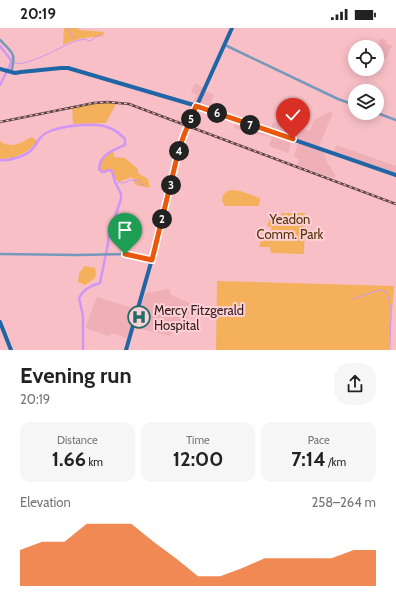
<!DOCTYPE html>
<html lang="en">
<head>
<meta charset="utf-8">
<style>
	body { margin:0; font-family:Cabin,sans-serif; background:#f6f6f6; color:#222; height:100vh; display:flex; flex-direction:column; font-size:15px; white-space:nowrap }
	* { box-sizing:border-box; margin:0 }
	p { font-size:13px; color:#767676 }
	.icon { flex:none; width:22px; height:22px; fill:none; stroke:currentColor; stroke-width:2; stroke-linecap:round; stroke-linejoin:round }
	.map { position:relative; height:322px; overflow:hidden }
	.sheet { display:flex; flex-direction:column; background:#fff; flex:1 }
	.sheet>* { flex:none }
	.tools { position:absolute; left:348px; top:12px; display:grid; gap:8px }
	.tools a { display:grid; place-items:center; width:36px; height:36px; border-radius:50%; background:#fff; box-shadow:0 2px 10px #0003; font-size:20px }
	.pin { position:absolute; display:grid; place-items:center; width:34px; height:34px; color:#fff; margin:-41px -17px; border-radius:50% 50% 50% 0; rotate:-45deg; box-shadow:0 0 4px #0007 }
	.pin .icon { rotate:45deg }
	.km { position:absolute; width:20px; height:20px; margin:-10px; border-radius:50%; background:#222; color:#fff; font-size:11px; line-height:20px; text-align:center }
	.round { display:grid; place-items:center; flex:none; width:42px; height:42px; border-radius:16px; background:#f6f6f6 }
	.head { display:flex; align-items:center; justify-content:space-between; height:68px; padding:0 20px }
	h1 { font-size:22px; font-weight:700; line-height:30px }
	.figures { display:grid; grid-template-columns:repeat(3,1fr); gap:6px; height:68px; padding:4px 20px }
	.figures div { display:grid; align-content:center; border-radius:10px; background:#f6f6f6; text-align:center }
	.figures b { font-size:20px; font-weight:700 }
	.figures small { font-size:11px; font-weight:400 }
	.figures p { font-size:11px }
	.chart { height:112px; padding:8px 20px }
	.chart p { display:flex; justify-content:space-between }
	.chart svg { width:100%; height:72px; margin-top:4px; fill:#ea580c; opacity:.7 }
	.status { display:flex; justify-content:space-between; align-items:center; height:28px; padding:0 20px; background:#fff; direction:ltr }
	.status svg { height:11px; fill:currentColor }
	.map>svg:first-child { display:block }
</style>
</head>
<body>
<div class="status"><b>20:19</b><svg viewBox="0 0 49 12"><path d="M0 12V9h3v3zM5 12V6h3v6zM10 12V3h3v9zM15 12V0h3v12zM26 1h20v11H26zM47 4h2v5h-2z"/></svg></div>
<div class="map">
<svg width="396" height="322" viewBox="0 0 396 322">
	<rect width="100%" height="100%" fill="#f8bfc6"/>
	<path fill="#eeafb7" d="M 381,10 L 387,13 L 386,15 L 392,18 L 386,31 L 377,27 L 377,19 Z
		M 195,55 L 204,60 L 204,62 L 214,67 L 211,74 L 221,79 L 218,85 L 192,76 L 197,67 L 191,64 Z
		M 329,84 L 333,85 L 319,118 L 270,102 L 273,94 L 282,97 L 283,95 L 298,101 L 299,99 L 310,103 L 314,92 Z
		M 237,93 L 292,112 L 288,125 L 269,118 L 272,109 L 258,106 L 258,107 L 234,100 Z
		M 298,114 L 324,124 L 327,134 L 336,148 L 333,150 L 297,137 L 299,131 L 294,129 Z
		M 336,117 L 396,138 L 396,146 L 334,124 Z
		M 169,261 L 171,267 L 191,276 L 186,296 L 182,296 L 176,301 L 172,301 L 171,308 L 131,299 L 127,310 L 111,305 L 109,308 L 85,300 L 97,269 L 139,282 L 146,265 Z"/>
	<path fill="#f4b05a" d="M 64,0 L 77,0 L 80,2 L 104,4 L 103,8 C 85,10 80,9 63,17 Z
		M 100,74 L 117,74 L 106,95 L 73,96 L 72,79 Z
		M 32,109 L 37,113 C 29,125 14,131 0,131 L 0,113 C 12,122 21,114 32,109 Z
		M 113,122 L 114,129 L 125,130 L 138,141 L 138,145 L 148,151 L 150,160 L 136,157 L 132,149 L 119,154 L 114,150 L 111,142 L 108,142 L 104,145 L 100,143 L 99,139 C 101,131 107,126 113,122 Z
		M 232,162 L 240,163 L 260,170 L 259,178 L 225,178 L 222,173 L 223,167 L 227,163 Z
		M 281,185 L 305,185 L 304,226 L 271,225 L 270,219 L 259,219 L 262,210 L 268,210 L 272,199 L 267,198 L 271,187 L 281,188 Z
		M 85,238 L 95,240 L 96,246 L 94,251 L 85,257 L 78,254 L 79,245 Z
		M 217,253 L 394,258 L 389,322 L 216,322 Z"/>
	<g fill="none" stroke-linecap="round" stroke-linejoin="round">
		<path stroke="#cf96f6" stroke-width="1" d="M 68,0 L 73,10
			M 15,35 C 24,40 63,18 73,14 C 77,12 81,12 85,11 L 90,13 L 96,9 L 101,7
			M 10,36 L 12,36
			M 116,156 L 119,154 L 124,155 L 130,152 L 136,153 L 138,151 L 141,156 L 144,157
			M 353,271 L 379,262 L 381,262 L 387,265 L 391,280 L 390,322"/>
		<path stroke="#cf96f6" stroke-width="2.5" d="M 0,18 L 11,32 L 11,35 L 0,57
			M 0,132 C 10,133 28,128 34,119 C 38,114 40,108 46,105 C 59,98 93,94 107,99 C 115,101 120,106 125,111 L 125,117 C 115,121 99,127 99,141 L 102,144 L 105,144 L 108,142 L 112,143 L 115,154 L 121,166 L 121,171 L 115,189 L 109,199 L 108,216 L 100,255 C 92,257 83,262 79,270 L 83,288 L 83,322"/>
		<path stroke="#7698bb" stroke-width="2.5" d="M 0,12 C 12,24 17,26 11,44
			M 225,17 L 338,71 L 355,77
			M 377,85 L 396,92
			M 0,226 L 78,227 L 127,226 L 151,232"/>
		<path stroke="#2065a5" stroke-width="4" d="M 0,41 L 15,45 L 21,44 L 61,40 L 68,40 L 197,78 L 396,147
			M 189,95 L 232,0
			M 0,294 L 11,322
			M 126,322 L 154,224 L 179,121 L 187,99"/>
		<g stroke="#5d4245" stroke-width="2.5">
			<path id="rail" d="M 0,94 L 94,75 L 108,74 L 129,76 L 396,176"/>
		</g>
		<use href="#rail" stroke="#fed0d5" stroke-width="1" stroke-dasharray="3" stroke-linecap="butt"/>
		<path stroke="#2065a5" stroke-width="4" d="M 187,99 L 189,95"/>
	</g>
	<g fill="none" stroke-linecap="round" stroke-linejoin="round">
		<g stroke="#fff" stroke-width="8">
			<path id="route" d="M 125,226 L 152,232 L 179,121 L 184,107 L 196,78 L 293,111"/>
		</g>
		<use href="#route" stroke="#ea580c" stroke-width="5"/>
	</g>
	<defs>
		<g id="hospital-ring" transform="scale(1.15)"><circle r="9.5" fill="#fed0d5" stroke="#206c68" stroke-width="1.5"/><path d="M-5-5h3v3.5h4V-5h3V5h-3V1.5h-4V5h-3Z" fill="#206c68"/></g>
	</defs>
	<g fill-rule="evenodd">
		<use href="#hospital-ring" x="139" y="289"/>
	</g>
	<g text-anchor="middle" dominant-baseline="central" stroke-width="4" stroke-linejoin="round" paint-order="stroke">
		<g font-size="13" fill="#513307" stroke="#fed0d5">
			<text x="290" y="191">Yeadon<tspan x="290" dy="15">Comm. Park</tspan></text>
		</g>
		<g font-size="13" fill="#352123" stroke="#fed0d5" text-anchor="start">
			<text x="154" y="282">Mercy Fitzgerald<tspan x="154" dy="15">Hospital</tspan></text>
		</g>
	</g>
</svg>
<div class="tools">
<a><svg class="icon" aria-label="locate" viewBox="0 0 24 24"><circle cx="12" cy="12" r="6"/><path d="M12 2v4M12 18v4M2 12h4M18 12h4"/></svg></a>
<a><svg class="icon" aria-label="layers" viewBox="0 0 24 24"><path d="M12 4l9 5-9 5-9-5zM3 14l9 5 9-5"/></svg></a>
</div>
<div class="pin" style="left:125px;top:226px;background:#1e9e55"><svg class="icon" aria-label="arrive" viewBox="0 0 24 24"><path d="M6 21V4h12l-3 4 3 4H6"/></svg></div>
<div class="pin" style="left:293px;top:111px;background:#d93025"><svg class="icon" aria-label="check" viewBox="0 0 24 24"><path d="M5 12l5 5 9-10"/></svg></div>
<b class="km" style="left:162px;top:191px">2</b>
<b class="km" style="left:171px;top:157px">3</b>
<b class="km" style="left:179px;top:123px">4</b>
<b class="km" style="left:191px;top:91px">5</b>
<b class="km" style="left:217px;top:85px">6</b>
<b class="km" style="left:250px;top:97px">7</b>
</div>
<section class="sheet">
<div class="head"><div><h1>Evening run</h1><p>20:19</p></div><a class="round"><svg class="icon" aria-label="share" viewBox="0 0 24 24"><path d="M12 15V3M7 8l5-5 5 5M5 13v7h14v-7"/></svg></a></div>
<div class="figures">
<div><p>Distance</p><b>1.66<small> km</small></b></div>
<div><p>Time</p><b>12:00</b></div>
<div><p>Pace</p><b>7:14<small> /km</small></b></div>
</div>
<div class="chart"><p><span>Elevation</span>258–264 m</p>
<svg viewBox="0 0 160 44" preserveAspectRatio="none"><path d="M0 44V22L10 17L20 17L30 6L40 6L50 6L60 17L70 27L80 38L90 38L100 33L110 27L120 27L130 27L140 27L150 22L160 22V44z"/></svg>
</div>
</section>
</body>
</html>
